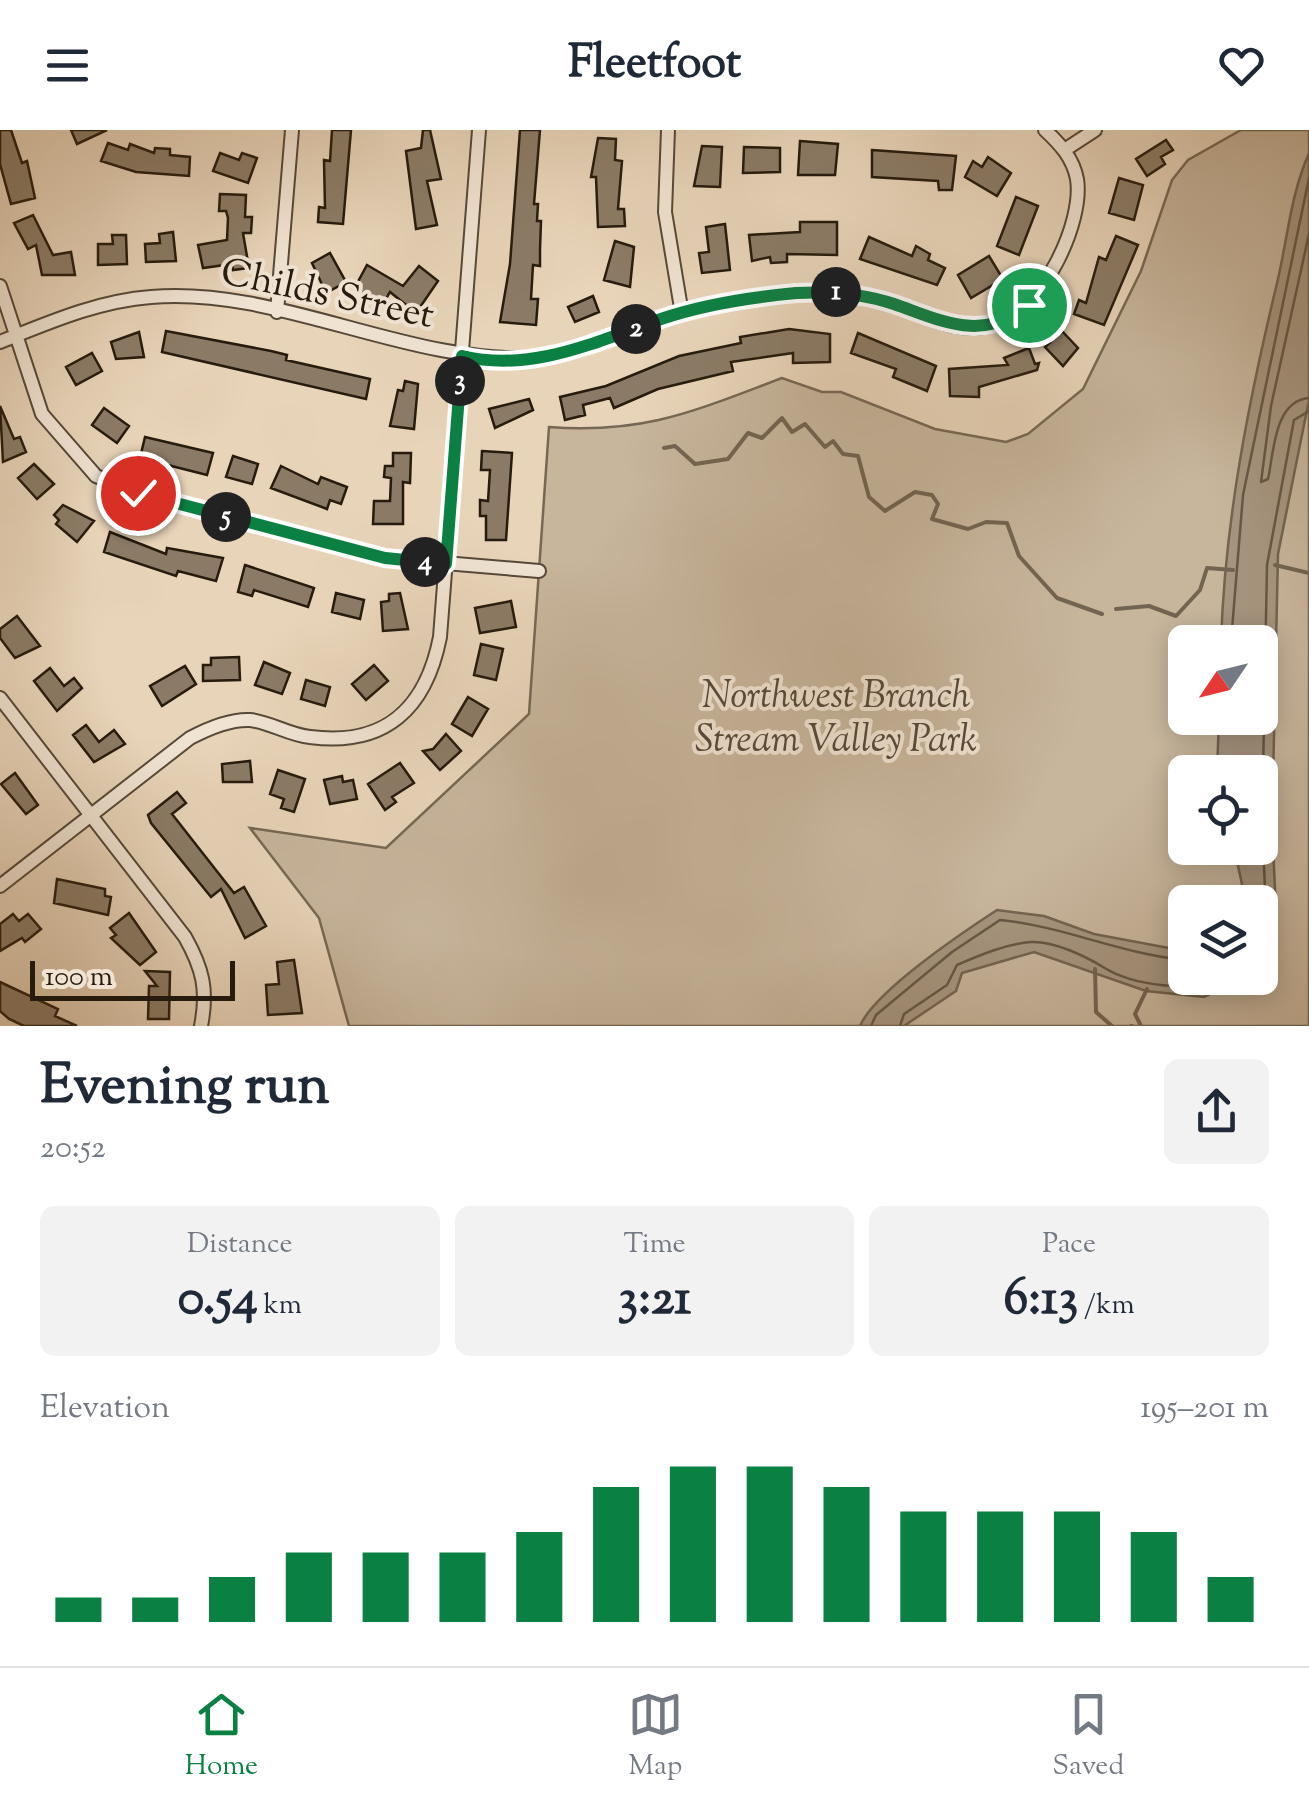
<!DOCTYPE html>
<html lang="en">
<head>
<meta charset="utf-8">
<style>
	body { margin:0; font-family:"Sorts Mill Goudy",serif; background:#f2f2f3; color:#1f2937; height:100vh; display:flex; flex-direction:column; font-size:38px; white-space:nowrap }
	* { box-sizing:border-box; margin:0 }
	p { font-size:32px; color:#747a83 }
	.icon { flex:none; width:55px; height:55px; fill:none; stroke:currentColor; stroke-width:2; stroke-linecap:round; stroke-linejoin:round }
	.map { position:relative; height:896px; overflow:hidden }
	.sheet { display:flex; flex-direction:column; background:#fff; flex:1 }
	.sheet>* { flex:none }
	.needle { width:65px; rotate:235deg }
	.fabs { position:absolute; left:1168px; top:495px; display:grid; gap:20px }
	.fabs a { display:grid; place-items:center; width:110px; height:110px; border-radius:15px; background:#fff; box-shadow:0 5px 25px #0003; font-size:50px }
	.scale { position:absolute; left:30px; bottom:25px; width:205px; box-sizing:border-box; padding-left:10px; border:5px solid #261b0d; border-top:0; font-size:28px; line-height:35px; white-space:nowrap; color:#261b0d; -webkit-text-stroke:8px #f0e3d2; paint-order:stroke }
	.pin { position:absolute; display:grid; place-items:center; width:85px; height:85px; color:#fff; margin:-42px; border:5px solid #fff; border-radius:50%; box-shadow:0 2px 10px #0007 }
	.km { position:absolute; width:50px; height:50px; margin:-25px; border-radius:50%; background:#222; color:#fff; font-size:28px; line-height:50px; text-align:center }
	.round { display:grid; place-items:center; flex:none; width:105px; height:105px; border-radius:15px; background:#f2f2f3 }
	.headline { display:flex; align-items:center; justify-content:space-between; height:170px; padding:0 40px }
	h1 { font-size:55px; font-weight:700; line-height:75px }
	.metrics { display:grid; grid-template-columns:repeat(3,1fr); gap:15px; height:170px; padding:10px 40px }
	.metrics div { display:grid; align-content:center; border-radius:15px; background:#f2f2f3; text-align:center }
	.metrics b { font-size:50px; font-weight:700 }
	.metrics small { font-size:28px; font-weight:400 }
	.metrics p { font-size:28px }
	.chart { height:280px; padding:20px 40px }
	.chart p { display:flex; justify-content:space-between }
	.chart svg { width:100%; height:180px; margin-top:10px; stroke:#0b8043; stroke-width:6 }
	header { display:flex; justify-content:space-between; align-items:center; height:130px; padding:0 40px; background:#fff; font-size:45px; font-weight:700 }
	.dock { display:flex; justify-content:space-around; align-items:center; height:140px; border-top:2px solid #e0e1e3; background:#fff; font-size:28px; color:#747a83 }
	.dock a { display:grid; justify-items:center; gap:5px }
	.dock .on { color:#0b8043 }
	.map>svg:first-child { display:block }
</style>
</head>
<body>
<header><svg class="icon" aria-label="menu" viewBox="0 0 24 24"><path d="M4 6h16M4 12h16M4 18h16"/></svg>Fleetfoot<svg class="icon" aria-label="heart" viewBox="0 0 24 24"><path d="M12 20l-8-8c-3-5 5-10 8-4 3-6 11-1 8 4z"/></svg></header>
<div class="map">
<svg width="1309" height="896" viewBox="0 0 1309 896">
	<rect width="100%" height="100%" fill="#e8d4b9"/>
	<filter id="stains"><feTurbulence type="fractalNoise" baseFrequency=".002" numOctaves="4"/><feColorMatrix values="0 0 0 0 .2 0 0 0 0 .09 0 0 0 0 .02 0 0 0 .5 -.17"/></filter>
	<radialGradient id="worn" r=".72"><stop offset=".6" stop-color="#630" stop-opacity="0"/><stop offset="1" stop-color="#630" stop-opacity=".3"/></radialGradient>
	<path fill="#c7b59c" stroke="#766854" stroke-width="2.5" fill-rule="evenodd" d="M 1241,0 L 1309,0 L 1309,896 L 349,896 L 319,788 L 250,698 L 386,718 L 529,584 L 549,297 C 646,304 694,281 782,248 L 822,262 L 841,262 L 935,299 L 1006,312 L 1028,304 L 1083,259 L 1141,141 L 1172,50 L 1188,30 ZM 1185,512 L 1260,512 L 1260,588 L 1185,588 ZM 1185,642 L 1260,642 L 1260,718 L 1185,718 ZM 1185,772 L 1260,772 L 1260,848 L 1185,848 Z"/>
	<path fill="#a6957f" stroke="#736451" stroke-width="2.5" d="M 1309,23 L 1309,270 L 1278,424 L 1272,696 L 1276,780 L 1268,823 L 1260,833 L 1260,772 L 1246,772 L 1234,718 L 1260,718 L 1260,642 L 1217,642 L 1219,588 L 1260,588 L 1260,512 L 1221,512 C 1225,389 1249,269 1278,149 C 1288,105 1291,64 1309,23 Z
		M 997,780 L 1044,786 L 1094,804 L 1185,821 L 1185,848 L 1244,848 L 1204,867 L 1146,861 L 1034,822 L 962,843 L 956,861 L 904,896 L 860,896 C 874,862 963,802 997,780 Z"/>
	<g fill="none" stroke-linecap="round" stroke-linejoin="round">
		<path stroke="#665846" stroke-width="2.5" d="M 1309,104 L 1271,276 L 1261,352 L 1268,349 C 1274,322 1274,271 1309,268
			M 1231,512 L 1243,365 L 1309,48
			M 1260,813 L 1266,779 L 1262,696 L 1267,435 L 1294,290 L 1309,281
			M 871,896 L 876,885 L 952,822 L 1000,790 C 1063,796 1121,824 1185,830
			M 900,896 L 904,884 L 947,855 L 957,835 C 980,825 1006,814 1031,812 C 1054,811 1085,826 1103,837 C 1133,856 1193,863 1223,848"/>
		<path stroke="#736451" stroke-width="4" d="M 664,318 L 675,316 L 695,334 L 728,329 L 748,303 L 762,308 L 782,288 L 792,302 L 805,294 L 825,317 L 833,311 L 843,324 L 858,326 L 869,367 L 885,381 L 915,362 L 932,365 L 938,374 L 932,389 L 968,399 L 986,392 L 1007,393 L 1019,426 L 1057,468 L 1102,484
			M 1275,435 L 1309,443
			M 1116,479 L 1149,476 L 1176,486 L 1200,460 L 1207,438 L 1233,440
			M 1095,839 L 1096,882 L 1112,896
			M 1131,896 L 1132,896
			M 1141,896 L 1135,884 L 1147,859"/>
	</g>
	<path fill="#8b7b66" stroke="#261b0d" stroke-width="2.5" d="M 0,0 L 11,0 L 22,33 L 27,31 L 35,68 L 11,74 L 0,34 Z
		M 71,0 L 107,0 L 77,14 Z
		M 332,0 L 351,0 L 343,94 L 318,92 L 319,77 L 325,78 L 324,30 L 330,31 Z
		M 423,0 L 430,0 L 441,49 L 427,51 L 437,95 L 416,99 L 406,21 L 421,18 Z
		M 520,0 L 540,0 L 534,74 L 538,74 L 537,91 L 541,91 L 540,119 L 540,136 L 533,135 L 531,169 L 538,169 L 536,195 L 500,192 L 510,134 Z
		M 598,8 L 616,9 L 615,30 L 622,31 L 618,79 L 624,79 L 625,96 L 598,97 L 596,47 L 591,47 Z
		M 1166,10 L 1173,20 L 1161,27 L 1165,34 L 1147,46 L 1136,29 Z
		M 800,11 L 838,14 L 835,45 L 798,45 Z
		M 108,13 L 128,20 L 130,14 L 154,23 L 155,18 L 170,19 L 170,25 L 190,27 L 189,46 L 136,42 L 101,31 Z
		M 702,16 L 722,17 L 720,57 L 694,56 Z
		M 744,17 L 780,18 L 780,42 L 743,43 Z
		M 872,20 L 956,26 L 952,60 L 939,60 L 938,51 L 872,47 Z
		M 220,23 L 239,30 L 242,23 L 257,28 L 248,53 L 213,41 Z
		M 988,27 L 1011,43 L 997,66 L 965,47 L 973,31 L 982,37 Z
		M 1119,48 L 1143,55 L 1134,90 L 1109,83 Z
		M 220,64 L 246,65 L 245,87 L 252,87 L 251,103 L 243,103 L 249,138 L 233,140 L 232,134 L 203,138 L 198,115 L 227,110 L 228,88 L 226,81 L 219,81 Z
		M 1016,67 L 1038,76 L 1019,125 L 997,116 Z
		M 33,85 L 53,125 L 71,122 L 75,145 L 42,145 L 36,115 L 28,119 L 14,93 Z
		M 800,92 L 837,92 L 837,125 L 787,124 L 787,132 L 771,133 L 770,127 L 752,131 L 749,105 L 800,102 Z
		M 725,94 L 730,140 L 702,143 L 699,123 L 709,122 L 706,97 Z
		M 173,102 L 176,131 L 146,132 L 145,114 L 160,113 L 159,104 Z
		M 112,105 L 126,105 L 127,134 L 98,135 L 98,114 L 113,114 Z
		M 1116,106 L 1138,115 L 1104,195 L 1074,184 L 1079,170 L 1086,173 L 1099,127 L 1106,130 Z
		M 869,107 L 912,126 L 916,116 L 930,124 L 928,130 L 945,138 L 937,155 L 860,129 Z
		M 615,111 L 634,117 L 630,157 L 604,150 Z
		M 330,123 L 346,152 L 326,163 L 312,133 Z
		M 989,126 L 1003,149 L 971,168 L 958,145 Z
		M 367,135 L 403,156 L 419,136 L 438,151 L 416,183 L 390,162 L 382,176 L 355,157 Z
		M 593,166 L 599,182 L 575,192 L 568,177 Z
		M 789,199 L 830,204 L 830,232 L 793,233 L 793,223 L 731,232 L 733,241 L 658,259 L 614,278 L 610,268 L 583,275 L 585,285 L 565,290 L 560,267 L 606,256 L 679,226 L 741,213 L 740,207 Z
		M 166,201 L 271,221 L 287,225 L 286,230 L 370,249 L 366,269 L 162,222 Z
		M 1062,201 L 1078,218 L 1063,236 L 1045,217 Z
		M 139,202 L 144,227 L 116,229 L 111,212 Z
		M 858,203 L 936,236 L 927,261 L 893,247 L 896,239 L 851,223 Z
		M 1029,218 L 1035,234 L 1039,233 L 1037,240 L 979,257 L 979,267 L 950,266 L 949,239 L 1008,235 L 1004,228 Z
		M 92,223 L 102,241 L 76,255 L 66,237 Z
		M 405,251 L 418,254 L 414,299 L 390,296 L 398,260 L 403,261 Z
		M 529,269 L 533,280 L 495,298 L 489,279 Z
		M 0,276 L 14,309 L 20,307 L 26,322 L 3,332 Z
		M 104,278 L 129,296 L 117,313 L 92,295 Z
		M 145,307 L 213,323 L 207,345 L 140,328 Z
		M 482,321 L 512,323 L 506,410 L 486,410 L 486,386 L 480,386 L 480,370 L 488,371 L 490,340 L 481,340 Z
		M 393,323 L 411,323 L 410,353 L 403,352 L 403,394 L 373,394 L 374,371 L 390,371 L 391,348 L 384,347 L 385,336 L 393,336 Z
		M 233,326 L 258,334 L 252,354 L 226,347 Z
		M 34,334 L 54,354 L 37,369 L 18,348 Z
		M 281,336 L 318,354 L 321,347 L 347,357 L 341,374 L 330,370 L 327,379 L 271,358 Z
		M 63,375 L 94,391 L 77,412 L 56,394 L 59,390 L 54,385 Z
		M 110,402 L 166,424 L 167,418 L 223,428 L 216,451 L 178,441 L 176,446 L 104,422 Z
		M 245,435 L 314,458 L 308,477 L 254,460 L 252,466 L 238,462 Z
		M 336,463 L 364,470 L 360,489 L 332,482 Z
		M 400,463 L 408,499 L 383,501 L 381,472 L 389,471 L 389,464 Z
		M 511,471 L 516,497 L 480,503 L 475,478 Z
		M 17,486 L 40,516 L 15,528 L 0,508 L 0,499 Z
		M 481,514 L 503,519 L 496,550 L 474,545 Z
		M 239,527 L 240,550 L 203,551 L 203,535 L 211,535 L 211,528 Z
		M 264,532 L 290,543 L 282,564 L 255,555 Z
		M 374,535 L 388,551 L 366,570 L 352,554 Z
		M 185,536 L 196,554 L 162,576 L 150,556 Z
		M 50,538 L 64,556 L 74,548 L 82,558 L 57,581 L 34,551 Z
		M 306,550 L 330,557 L 325,576 L 301,569 Z
		M 468,567 L 488,579 L 472,606 L 452,594 Z
		M 86,595 L 99,612 L 114,600 L 125,614 L 94,632 L 73,605 Z
		M 446,604 L 461,621 L 440,640 L 423,621 L 433,619 Z
		M 250,631 L 252,652 L 223,652 L 222,634 Z
		M 400,633 L 414,653 L 392,667 L 396,672 L 385,680 L 368,654 Z
		M 278,640 L 305,649 L 294,682 L 281,678 L 284,669 L 270,664 Z
		M 15,643 L 38,675 L 26,684 L 1,654 Z
		M 342,646 L 343,652 L 353,650 L 357,669 L 330,674 L 324,650 Z
		M 177,662 L 186,673 L 172,684 L 234,763 L 244,757 L 266,796 L 245,808 L 221,759 L 211,767 L 151,693 L 148,685 Z
		M 57,749 L 105,759 L 105,766 L 111,767 L 108,785 L 54,773 Z
		M 129,783 L 156,822 L 140,835 L 111,808 L 116,805 L 110,798 Z
		M 13,784 L 19,791 L 28,784 L 41,799 L 25,812 L 22,808 L 0,821 L 0,794 Z
		M 294,830 L 302,883 L 268,885 L 266,855 L 279,854 L 277,832 Z
		M 145,841 L 170,842 L 169,889 L 148,889 L 149,856 L 157,856 Z
		M 0,852 L 58,879 L 55,886 L 77,896 L 24,896 L 9,889 L 0,881 Z"/>
	<g fill="none" stroke-linecap="round" stroke-linejoin="round">
		<g stroke="#564938" stroke-width="16">
			<path id="street" d="M 668,0 L 665,82 L 682,184
				M 1066,19 L 1095,0
				M 0,156 L 42,284 L 96,346 L 138,363 L 385,428 L 539,441
				M 277,182 L 292,0
				M 0,212 C 50,192 98,171 151,167 C 278,156 407,235 538,228 C 584,225 623,200 667,187 C 721,172 782,163 838,162 C 894,161 942,212 998,194 C 1042,179 1084,93 1077,49 C 1073,28 1060,14 1045,0
				M 0,568 L 185,807 C 203,839 208,860 201,896
				M 0,756 L 190,608 C 207,599 230,589 250,590 C 270,592 289,605 310,607 C 386,617 426,578 440,507 L 479,0"/>
		</g>
		<use href="#street" stroke="#f0e3d2" stroke-width="12"/>
	</g>
	<g fill="none" stroke-linecap="round" stroke-linejoin="round">
		<g stroke="#fff" stroke-width="20">
			<path id="route" d="M 138,363 L 385,428 L 446,434 L 462,226 C 533,243 597,211 661,189 C 702,175 754,167 796,163 C 830,161 862,163 894,174 C 943,191 982,213 1029,175"/>
		</g>
		<use href="#route" stroke="#0b8043" stroke-width="12"/>
	</g>
	<g text-anchor="middle" dominant-baseline="central" stroke-width="8" stroke-linejoin="round" paint-order="stroke">
		<g font-size="38" fill="#261b0d" stroke="#f0e3d2">
			<text transform="translate(327 166) rotate(12)">Childs Street</text>
		</g>
		<g font-size="38" font-style="italic" fill="#564938" stroke="#f0e3d2">
			<text x="836" y="568">Northwest Branch<tspan x="836" dy="44">Stream Valley Park</tspan></text>
		</g>
	</g>
	<rect width="100%" height="100%" filter="url(#stains)"/>
	<rect width="100%" height="100%" fill="url(#worn)"/>
</svg>
<div class="fabs">
<a><svg class="needle" viewBox="-14 -14 28 28"><path d="M0-13l5 13h-10z" fill="#e53935"/><path d="M0 13l5-13h-10z" fill="#747a83"/></svg></a>
<a><svg class="icon" aria-label="locate" viewBox="0 0 24 24"><circle cx="12" cy="12" r="6"/><path d="M12 2v4M12 18v4M2 12h4M18 12h4"/></svg></a>
<a><svg class="icon" aria-label="layers" viewBox="0 0 24 24"><path d="M12 4l9 5-9 5-9-5zM3 14l9 5 9-5"/></svg></a>
</div>
<div class="scale">100 m</div>
<div class="pin" style="left:1029px;top:175px;background:#1e9e55"><svg class="icon" aria-label="arrive" viewBox="0 0 24 24"><path d="M6 21V4h12l-3 4 3 4H6"/></svg></div>
<div class="pin" style="left:138px;top:363px;background:#d93025"><svg class="icon" aria-label="check" viewBox="0 0 24 24"><path d="M5 12l5 5 9-10"/></svg></div>
<b class="km" style="left:836px;top:162px">1</b>
<b class="km" style="left:636px;top:199px">2</b>
<b class="km" style="left:460px;top:251px">3</b>
<b class="km" style="left:425px;top:432px">4</b>
<b class="km" style="left:226px;top:387px">5</b>
</div>
<section class="sheet">
<div class="headline"><div><h1>Evening run</h1><p>20:52</p></div><a class="round"><svg class="icon" aria-label="share" viewBox="0 0 24 24"><path d="M12 15V3M7 8l5-5 5 5M5 13v7h14v-7"/></svg></a></div>
<div class="metrics">
<div><p>Distance</p><b>0.54<small> km</small></b></div>
<div><p>Time</p><b>3:21</b></div>
<div><p>Pace</p><b>6:13<small> /km</small></b></div>
</div>
<div class="chart"><p><span>Elevation</span>195–201 m</p>
<svg viewBox="0 0 160 44" preserveAspectRatio="none"><path d="M5 44V38M15 44V38M25 44V33M35 44V27M45 44V27M55 44V27M65 44V22M75 44V11M85 44V6M95 44V6M105 44V11M115 44V17M125 44V17M135 44V17M145 44V22M155 44V33"/></svg>
</div>
</section>
<nav class="dock">
<a class="on"><svg class="icon" aria-label="home" viewBox="0 0 24 24"><path d="M3 11l9-7 9 7M6 9v11h12V9"/></svg>Home</a>
<a><svg class="icon" aria-label="map" viewBox="0 0 24 24"><path d="M3 6l6-2 6 2 6-2v14l-6 2-6-2-6 2zM9 4v14M15 6v14"/></svg>Map</a>
<a><svg class="icon" aria-label="saved" viewBox="0 0 24 24"><path d="M7 4h10v16l-5-4-5 4z"/></svg>Saved</a>
</nav>
</body>
</html>
